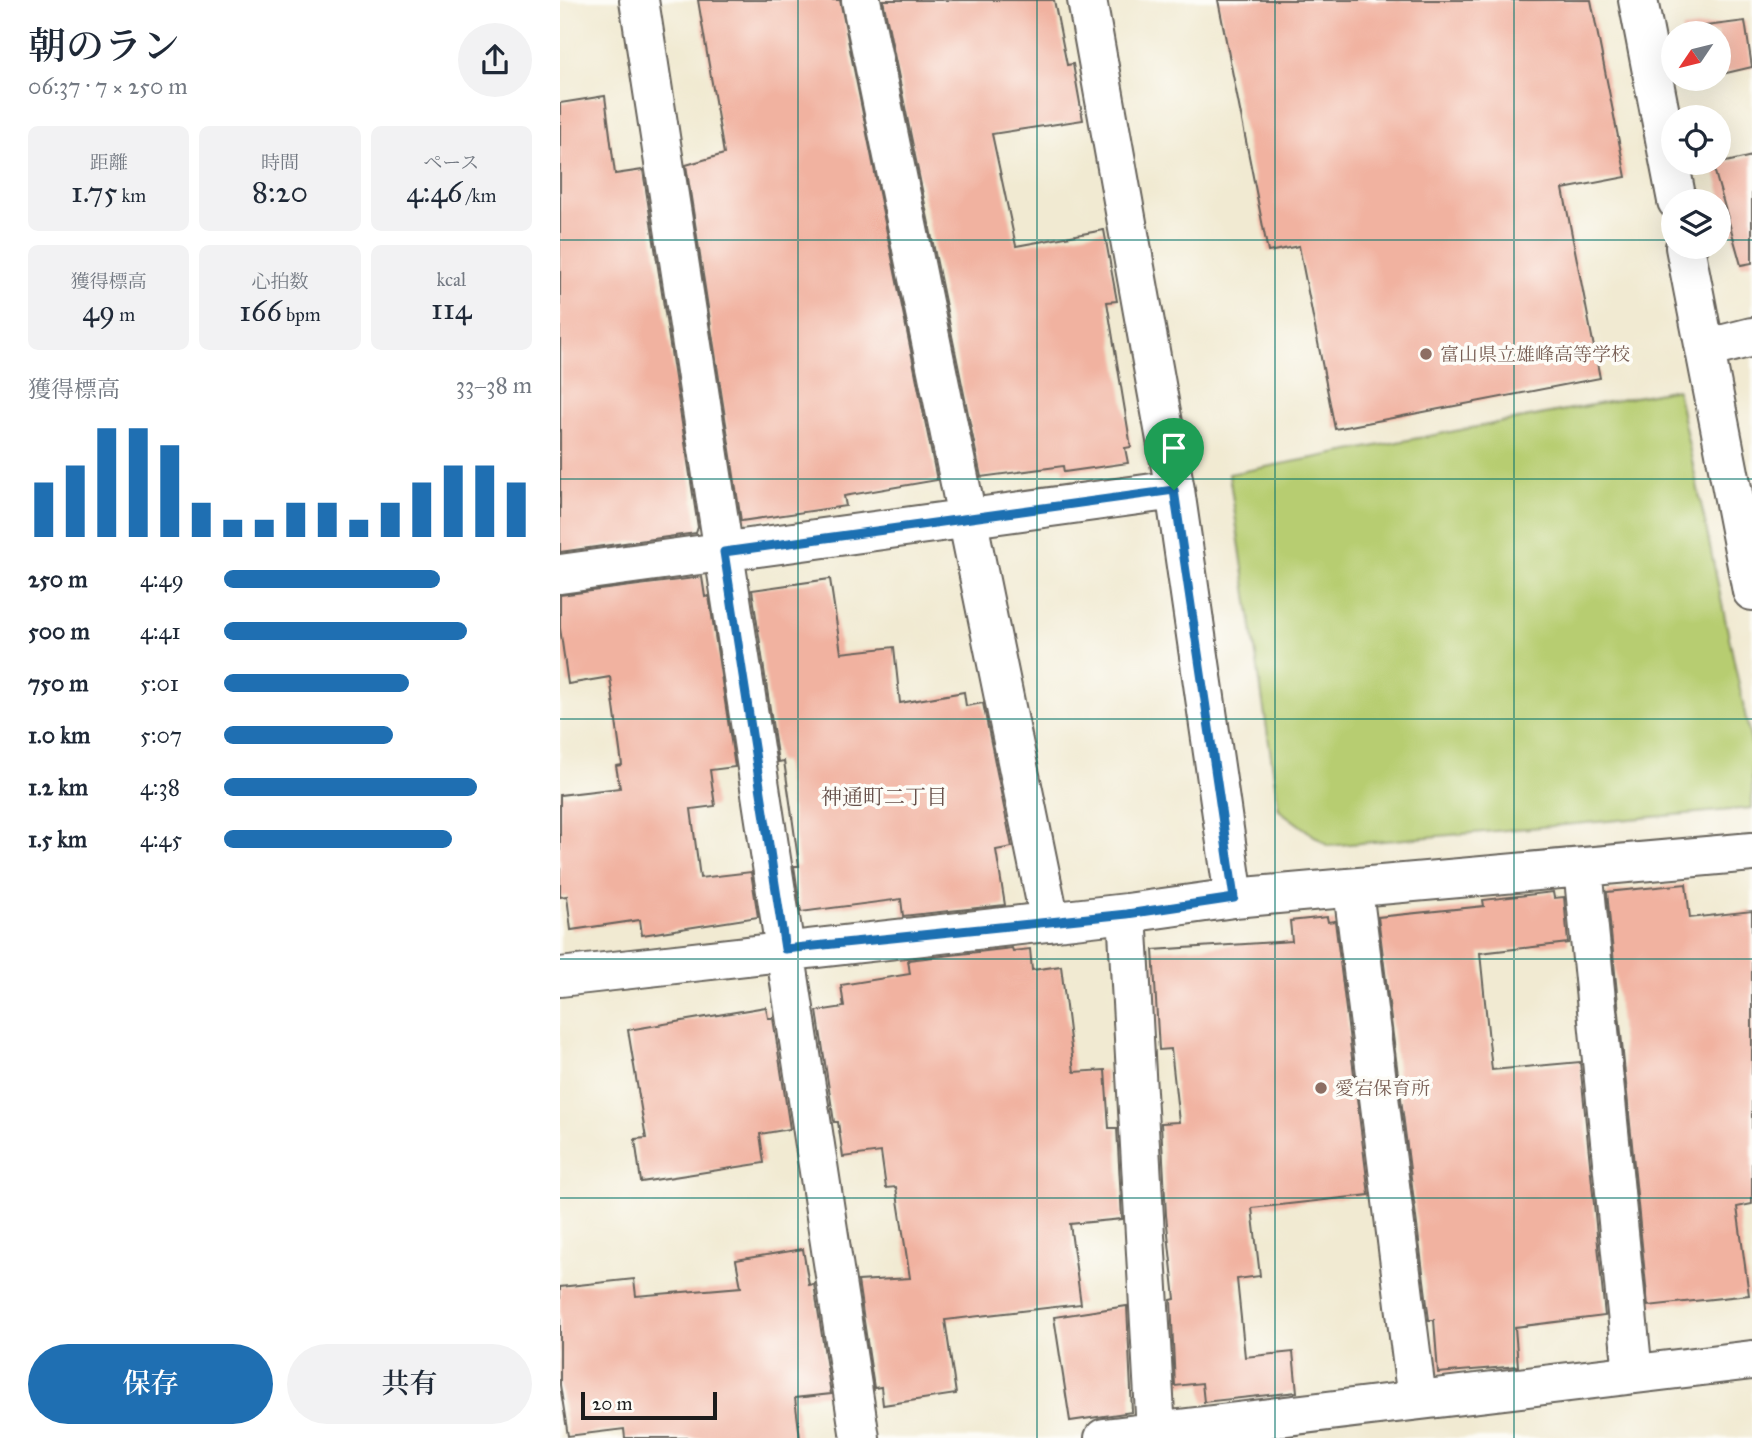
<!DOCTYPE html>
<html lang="ja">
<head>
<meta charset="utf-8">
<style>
	body { margin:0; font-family:"IM FELL Great Primer","Noto Serif JP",serif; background:#f2f2f3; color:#1f2937; height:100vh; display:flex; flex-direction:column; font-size:26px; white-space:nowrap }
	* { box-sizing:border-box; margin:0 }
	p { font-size:23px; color:#747a83 }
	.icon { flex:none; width:38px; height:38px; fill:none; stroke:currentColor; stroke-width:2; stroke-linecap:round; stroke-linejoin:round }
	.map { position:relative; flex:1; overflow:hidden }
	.sheet { display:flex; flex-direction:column; background:#fff; width:560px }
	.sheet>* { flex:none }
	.needle { width:46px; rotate:235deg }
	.tools { position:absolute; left:1101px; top:21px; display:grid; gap:14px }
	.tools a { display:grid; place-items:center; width:70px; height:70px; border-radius:50%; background:#fff; box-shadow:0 7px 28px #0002; font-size:35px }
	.scale { position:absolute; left:21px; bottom:18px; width:136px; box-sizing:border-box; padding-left:7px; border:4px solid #1c1c1c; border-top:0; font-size:19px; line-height:24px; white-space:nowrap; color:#1c1c1c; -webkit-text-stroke:5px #fdfcf7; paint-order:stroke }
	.pin { position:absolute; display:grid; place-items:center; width:60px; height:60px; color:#fff; margin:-72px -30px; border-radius:50% 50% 50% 0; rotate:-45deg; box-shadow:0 0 7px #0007 }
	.pin .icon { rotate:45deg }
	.round { display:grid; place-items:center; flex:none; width:74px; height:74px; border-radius:37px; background:#f2f2f3 }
	.headline { display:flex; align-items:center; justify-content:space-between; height:119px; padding:0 28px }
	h1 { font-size:38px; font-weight:600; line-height:52px }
	.metrics { display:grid; grid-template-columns:repeat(3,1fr); gap:10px; height:119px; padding:7px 28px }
	.metrics div { display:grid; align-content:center; border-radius:10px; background:#f2f2f3; text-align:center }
	.metrics b { font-size:30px; font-weight:600 }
	.metrics small { font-size:19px; font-weight:400 }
	.metrics p { font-size:19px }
	.chart { height:196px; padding:14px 28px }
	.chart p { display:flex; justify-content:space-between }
	.chart svg { width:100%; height:126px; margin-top:7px; stroke:#1f6fb2; stroke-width:6 }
	.button { display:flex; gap:14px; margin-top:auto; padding:14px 28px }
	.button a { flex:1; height:80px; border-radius:42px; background:#1f6fb2; color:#fff; font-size:28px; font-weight:600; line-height:80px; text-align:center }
	.button a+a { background:#f2f2f3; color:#1f2937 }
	ul { padding:0 28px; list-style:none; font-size:23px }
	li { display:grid; grid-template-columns:112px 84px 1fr; align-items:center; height:52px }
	li i { height:18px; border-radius:9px; background:#1f6fb2 }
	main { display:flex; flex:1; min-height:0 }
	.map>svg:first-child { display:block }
</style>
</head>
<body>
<main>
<section class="sheet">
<div class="headline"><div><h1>朝のラン</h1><p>06:37 · 7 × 250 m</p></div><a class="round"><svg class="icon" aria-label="share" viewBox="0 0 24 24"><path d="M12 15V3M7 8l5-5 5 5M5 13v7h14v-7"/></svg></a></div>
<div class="metrics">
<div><p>距離</p><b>1.75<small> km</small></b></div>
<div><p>時間</p><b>8:20</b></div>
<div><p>ペース</p><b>4:46<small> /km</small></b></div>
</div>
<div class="metrics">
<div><p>獲得標高</p><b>49<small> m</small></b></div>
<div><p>心拍数</p><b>166<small> bpm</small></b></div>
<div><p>kcal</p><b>114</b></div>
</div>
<div class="chart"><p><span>獲得標高</span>33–38 m</p>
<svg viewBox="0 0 160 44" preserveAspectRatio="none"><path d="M5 44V25M15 44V19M25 44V6M35 44V6M45 44V12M55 44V32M65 44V38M75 44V38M85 44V32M95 44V32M105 44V38M115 44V32M125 44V25M135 44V19M145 44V19M155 44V25"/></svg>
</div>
<ul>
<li><b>250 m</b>4:49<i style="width:70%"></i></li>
<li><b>500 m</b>4:41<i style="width:79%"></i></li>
<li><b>750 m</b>5:01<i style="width:60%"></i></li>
<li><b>1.0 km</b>5:07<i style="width:55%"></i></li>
<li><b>1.2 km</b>4:38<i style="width:82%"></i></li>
<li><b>1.5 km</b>4:45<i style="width:74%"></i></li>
</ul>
<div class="button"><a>保存</a><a>共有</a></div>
</section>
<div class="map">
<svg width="1192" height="1438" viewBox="0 0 1192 1438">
	<rect width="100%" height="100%" fill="#fdfcf7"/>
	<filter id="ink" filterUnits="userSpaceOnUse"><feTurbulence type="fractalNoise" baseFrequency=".0143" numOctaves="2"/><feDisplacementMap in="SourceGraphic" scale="14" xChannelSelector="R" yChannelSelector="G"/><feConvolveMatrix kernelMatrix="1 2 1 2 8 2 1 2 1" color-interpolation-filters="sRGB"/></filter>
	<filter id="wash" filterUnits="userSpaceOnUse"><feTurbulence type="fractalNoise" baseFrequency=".00686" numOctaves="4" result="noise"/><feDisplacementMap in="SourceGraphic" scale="28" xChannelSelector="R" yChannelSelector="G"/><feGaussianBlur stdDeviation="1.57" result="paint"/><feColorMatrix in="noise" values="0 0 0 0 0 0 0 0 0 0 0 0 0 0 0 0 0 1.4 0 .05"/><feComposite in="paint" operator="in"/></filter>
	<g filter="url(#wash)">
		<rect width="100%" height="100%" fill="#f1ead2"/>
		<path fill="#b7cd71" stroke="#6a7446" stroke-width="2" d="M 1117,389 L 1192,747 L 1192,808 L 768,846 L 719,810 L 669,474 Z"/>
		<g id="blocks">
			<path fill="#f1b2a0" d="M 138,0 L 280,0 L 377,480 L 284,496 L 286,506 L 181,521 L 126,165 L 164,154 Z
				M 323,0 L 494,0 L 507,65 L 513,64 L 523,120 L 432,134 L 456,246 L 544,230 L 557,301 L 547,302 L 571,447 L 565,448 L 568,463 L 504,472 L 503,466 L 421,477 Z
				M 658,0 L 1031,0 L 1066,177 L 1003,189 L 1040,378 L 775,429 L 739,246 L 708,252 Z
				M 1185,21 L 1192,67 L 1158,75 L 1158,33 L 1122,33 L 1122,29 Z
				M 45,96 L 55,174 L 83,170 L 138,527 L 136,533 L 0,552 L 0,103 Z
				M 1192,156 L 1192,263 L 1181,265 L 1153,165 Z
				M 142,577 L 145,597 L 149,596 L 175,767 L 150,770 L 155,806 L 131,809 L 140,878 L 191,872 L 198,917 L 82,935 L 80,920 L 11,930 L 7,896 L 0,897 L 0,795 L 60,788 L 56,766 L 62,765 L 50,677 L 8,684 L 0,628 L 0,595 Z
				M 270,579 L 281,653 L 334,647 L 340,703 L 404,692 L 406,706 L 423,703 L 452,847 L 436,850 L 445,905 L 343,916 L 341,899 L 241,912 L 234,866 L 239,866 L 232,816 L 224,761 L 218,762 L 192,590 Z
				M 1126,884 L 1130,918 L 1192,911 L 1192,1204 L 1177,1207 L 1189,1295 L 1088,1306 L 1047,892 Z
				M 993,892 L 994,898 L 1004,897 L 1008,943 L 920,953 L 932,1070 L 1020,1062 L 1045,1316 L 955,1327 L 958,1366 L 878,1373 L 874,1320 L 869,1320 L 818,917 L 924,906 L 923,900 Z
				M 767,917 L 768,922 L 775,921 L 809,1195 L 692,1208 L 700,1276 L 677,1279 L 685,1357 L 733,1352 L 737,1392 L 644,1402 L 642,1383 L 615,1386 L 611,1300 L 615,1299 L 606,1215 L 601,1123 L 619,1122 L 611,1049 L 599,1050 L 593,950 L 732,941 L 730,921 Z
				M 452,948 L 453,951 L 470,949 L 472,970 L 501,966 L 514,1072 L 545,1070 L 549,1128 L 557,1128 L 562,1219 L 510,1224 L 521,1304 L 385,1320 L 396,1394 L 323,1405 L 321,1387 L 314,1388 L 298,1281 L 350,1278 L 336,1187 L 326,1188 L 321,1152 L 283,1157 L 278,1122 L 274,1122 L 257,1011 L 284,1007 L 281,985 L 350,974 L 348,960 Z
				M 206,1007 L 208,1018 L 213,1018 L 230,1129 L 200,1134 L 204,1163 L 81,1182 L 75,1139 L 86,1138 L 68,1030 Z
				M 243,1249 L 249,1285 L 254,1284 L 271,1394 L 235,1398 L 240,1438 L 65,1438 L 64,1429 L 8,1436 L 0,1385 L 0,1287 L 74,1279 L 76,1296 L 181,1287 L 176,1260 Z
				M 567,1306 L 572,1412 L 510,1421 L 494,1317 Z"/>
		</g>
	</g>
	<g filter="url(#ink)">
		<use href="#blocks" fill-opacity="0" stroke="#67645c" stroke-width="2"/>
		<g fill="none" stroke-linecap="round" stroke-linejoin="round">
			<g stroke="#67645c" stroke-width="42">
				<path id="minor" d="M 79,0 L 300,1438
					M 301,0 L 490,922
					M 527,0 L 615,490 L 674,898
					M 1078,0 L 1117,201
					M 1125,247 L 1192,591
					M 1145,349 L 1192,337
					M 0,574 L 615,490
					M 1023,868 L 1073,1374
					M 793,890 L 857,1400
					M 567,913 L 596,1432
					M 0,977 L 567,913 L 674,898 L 1192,852
					M 544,1438 L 1192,1360"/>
			</g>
			<use href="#minor" stroke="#fff" stroke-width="38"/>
		</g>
	</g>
	<g fill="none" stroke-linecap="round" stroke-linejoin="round" filter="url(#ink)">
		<g stroke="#fff" stroke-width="14">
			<path id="route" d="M 614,490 L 674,898 L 567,914 L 225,949 L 164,552 Z"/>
		</g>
		<use href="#route" stroke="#1f6fb2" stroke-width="9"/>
	</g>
	<path fill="none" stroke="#0f766e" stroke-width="2" stroke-opacity="0.55" d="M 238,0 L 238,1438M 477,0 L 477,1438M 715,0 L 715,1438M 954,0 L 954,1438M 0,240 L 1113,240M 1158,240 L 1192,240M 0,479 L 1192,479M 0,719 L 1192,719M 0,959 L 1192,959M 0,1198 L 1192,1198"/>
	<g fill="#8d6e63" stroke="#fdfcf7" stroke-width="2.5">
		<circle cx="866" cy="354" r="7"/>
		<circle cx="761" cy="1088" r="7"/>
	</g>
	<g text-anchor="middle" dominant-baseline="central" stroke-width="7" stroke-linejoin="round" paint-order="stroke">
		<g font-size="19" fill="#785e54" stroke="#fdfcf7" text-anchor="start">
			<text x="880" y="354">富山県立雄峰高等学校</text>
			<text x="775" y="1088">愛宕保育所</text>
		</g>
		<g font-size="21" fill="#67504a" stroke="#fdfcf7">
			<text x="324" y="797">神通町二丁目</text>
		</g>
	</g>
</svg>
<div class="tools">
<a><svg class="needle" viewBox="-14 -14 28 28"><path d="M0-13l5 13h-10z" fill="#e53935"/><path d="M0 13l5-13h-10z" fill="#747a83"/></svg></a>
<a><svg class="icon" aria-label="locate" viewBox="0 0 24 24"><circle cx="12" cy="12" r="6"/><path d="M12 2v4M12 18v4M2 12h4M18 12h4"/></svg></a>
<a><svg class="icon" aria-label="layers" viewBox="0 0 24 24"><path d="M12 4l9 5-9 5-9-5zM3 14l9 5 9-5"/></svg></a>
</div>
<div class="scale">20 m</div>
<div class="pin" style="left:614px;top:490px;background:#1e9e55"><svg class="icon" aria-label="arrive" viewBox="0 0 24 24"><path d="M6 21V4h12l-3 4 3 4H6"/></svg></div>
</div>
</main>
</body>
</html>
